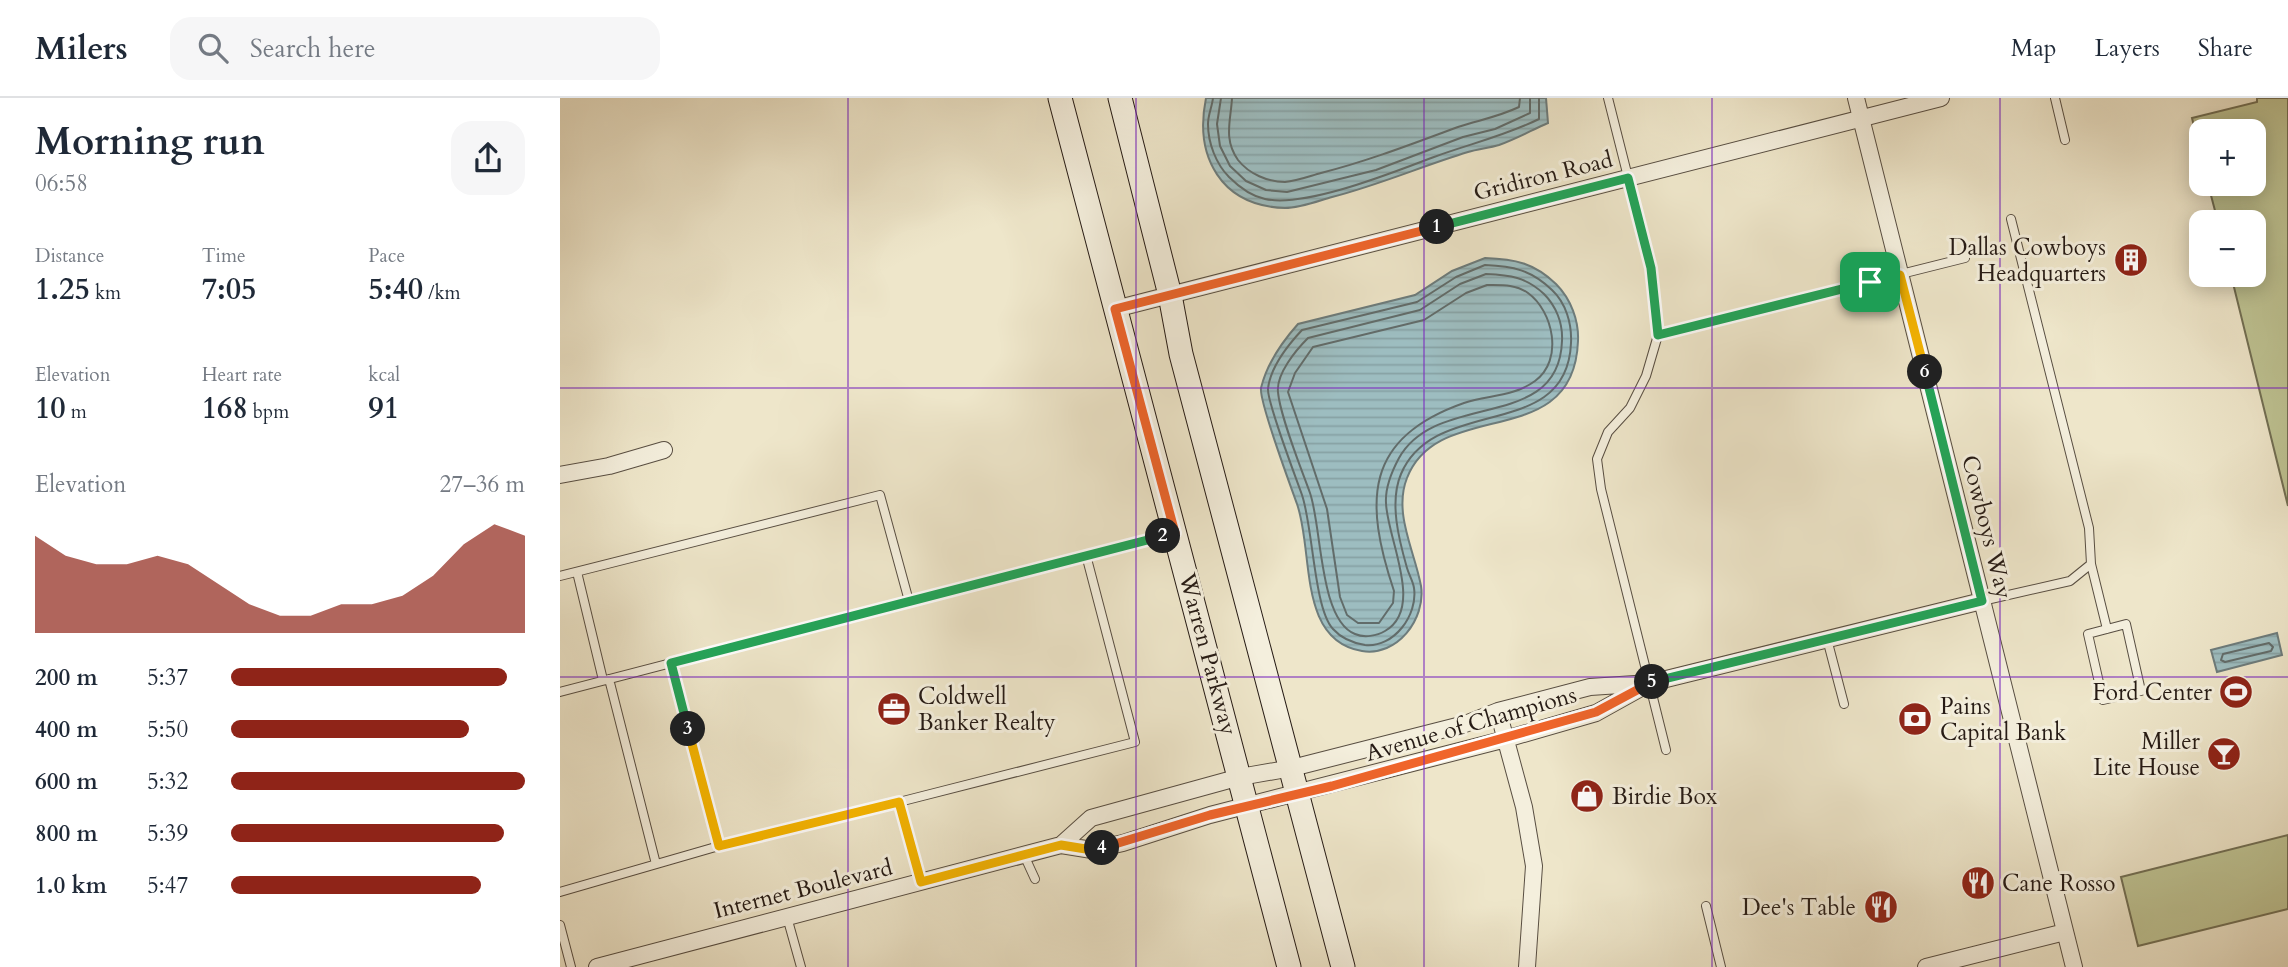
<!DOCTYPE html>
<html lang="en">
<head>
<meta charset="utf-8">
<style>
	body { margin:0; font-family:Cardo,serif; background:#f6f6f7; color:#1f2937; height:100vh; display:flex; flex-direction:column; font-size:26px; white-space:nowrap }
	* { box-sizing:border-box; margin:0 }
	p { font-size:23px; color:#747a83 }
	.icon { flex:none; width:38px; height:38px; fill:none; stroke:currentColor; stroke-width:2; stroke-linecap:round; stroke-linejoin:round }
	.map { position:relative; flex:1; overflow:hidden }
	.sheet { display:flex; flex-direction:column; background:#fff; width:560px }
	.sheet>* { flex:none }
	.fabs { position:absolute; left:1629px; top:21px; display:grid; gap:14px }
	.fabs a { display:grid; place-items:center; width:77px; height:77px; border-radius:14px; background:#fff; box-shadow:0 4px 18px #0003; font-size:35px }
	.pin { position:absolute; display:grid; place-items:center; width:60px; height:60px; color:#fff; margin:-30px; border-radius:14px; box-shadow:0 4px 10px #0006 }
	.km { position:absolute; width:35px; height:35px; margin:-18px; border-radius:50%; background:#222; color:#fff; font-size:19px; line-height:35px; text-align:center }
	.round { display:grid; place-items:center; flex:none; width:74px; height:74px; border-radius:21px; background:#f6f6f7 }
	.head { display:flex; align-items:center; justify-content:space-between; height:119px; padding:0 35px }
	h1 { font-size:38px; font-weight:600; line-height:52px }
	.metrics { display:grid; grid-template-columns:repeat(3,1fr); gap:10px; height:119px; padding:7px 35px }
	.metrics div { display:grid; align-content:center }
	.metrics b { font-size:30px; font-weight:600 }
	.metrics small { font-size:19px; font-weight:400 }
	.metrics p { font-size:19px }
	.chart { height:196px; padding:14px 35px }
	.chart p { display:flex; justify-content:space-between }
	.chart svg { width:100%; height:126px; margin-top:7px; fill:#8f2418; opacity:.7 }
	ul { padding:0 35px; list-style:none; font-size:23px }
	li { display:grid; grid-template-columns:112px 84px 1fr; align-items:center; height:52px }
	li i { height:18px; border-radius:9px; background:#8f2418 }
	header { display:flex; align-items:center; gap:42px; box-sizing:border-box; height:98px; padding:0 35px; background:#fff; border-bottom:2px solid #e0e1e3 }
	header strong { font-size:33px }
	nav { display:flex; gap:38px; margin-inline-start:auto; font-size:24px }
	.search { width:490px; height:63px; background:#f6f6f7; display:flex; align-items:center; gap:18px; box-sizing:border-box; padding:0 24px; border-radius:21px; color:#747a83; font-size:26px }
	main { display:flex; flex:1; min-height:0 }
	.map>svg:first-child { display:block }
</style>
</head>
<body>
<header>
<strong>Milers</strong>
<div class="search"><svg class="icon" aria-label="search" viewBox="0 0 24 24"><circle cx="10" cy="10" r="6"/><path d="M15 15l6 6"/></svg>Search here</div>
<nav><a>Map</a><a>Layers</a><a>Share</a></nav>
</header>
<main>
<section class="sheet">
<div class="head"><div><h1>Morning run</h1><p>06:58</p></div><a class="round"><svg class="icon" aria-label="share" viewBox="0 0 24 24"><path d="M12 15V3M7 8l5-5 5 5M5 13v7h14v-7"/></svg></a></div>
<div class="metrics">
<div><p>Distance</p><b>1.25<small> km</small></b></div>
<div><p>Time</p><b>7:05</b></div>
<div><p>Pace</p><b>5:40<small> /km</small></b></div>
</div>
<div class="metrics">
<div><p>Elevation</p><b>10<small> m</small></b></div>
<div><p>Heart rate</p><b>168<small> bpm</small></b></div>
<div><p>kcal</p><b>91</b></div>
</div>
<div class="chart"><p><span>Elevation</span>27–36 m</p>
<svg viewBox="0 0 160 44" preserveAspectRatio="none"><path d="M0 44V10L10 17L20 20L30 20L40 17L50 20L60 27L70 34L80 38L90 38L100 34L110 34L120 31L130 24L140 13L150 6L160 10V44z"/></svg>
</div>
<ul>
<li><b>200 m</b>5:37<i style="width:94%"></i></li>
<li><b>400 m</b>5:50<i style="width:81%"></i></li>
<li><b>600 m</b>5:32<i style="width:100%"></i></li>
<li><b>800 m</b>5:39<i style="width:93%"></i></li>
<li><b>1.0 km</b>5:47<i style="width:85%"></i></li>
</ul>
</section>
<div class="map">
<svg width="1728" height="869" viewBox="0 0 1728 869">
	<defs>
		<pattern id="water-rules" width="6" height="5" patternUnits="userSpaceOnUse" patternTransform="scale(1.75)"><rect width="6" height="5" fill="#9dbdc0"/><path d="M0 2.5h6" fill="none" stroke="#87a2a4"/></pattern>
	</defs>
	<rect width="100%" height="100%" fill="#eee6ca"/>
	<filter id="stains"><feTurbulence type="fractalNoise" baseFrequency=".00286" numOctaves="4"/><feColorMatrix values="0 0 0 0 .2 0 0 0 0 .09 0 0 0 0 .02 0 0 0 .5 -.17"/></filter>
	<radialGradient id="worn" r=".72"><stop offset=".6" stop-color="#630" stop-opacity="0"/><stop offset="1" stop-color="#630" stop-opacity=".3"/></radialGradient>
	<path fill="#bec393" stroke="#726f54" stroke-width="2" d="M 1697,0 L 1728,0 L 1728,408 L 1671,177 L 1694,177 L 1694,124 L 1658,124 L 1648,86 L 1694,86 L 1694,33 L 1642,33 L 1641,58 L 1632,20 L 1697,4 Z
		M 1728,737 L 1728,811 L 1578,848 L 1561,779 Z"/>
	<path fill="url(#water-rules)" stroke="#6d7c7c" stroke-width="2" d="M 646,0 L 986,0 L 988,25 C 972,32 956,41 939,47 C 929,50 918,51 908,54 C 862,68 819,87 772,99 C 758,103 740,110 725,110 C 661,108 634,59 646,0 Z
		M 925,160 C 955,161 974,165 996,186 C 1011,201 1019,223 1018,243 C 1014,356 879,298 847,380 C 833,415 855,454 861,488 C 866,521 837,559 802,553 C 737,542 754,454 737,406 C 730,386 699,304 701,290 C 707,265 722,244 738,226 L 855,197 L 892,173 Z
		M 1717,535 L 1722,557 L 1657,574 L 1651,552 Z"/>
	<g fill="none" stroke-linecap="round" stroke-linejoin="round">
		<path stroke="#626c6a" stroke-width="2" d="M 653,0 C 652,9 648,17 648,26 C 648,45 656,66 669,79 C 679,89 691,98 705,101 C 746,110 834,74 874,59 C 909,46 945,38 979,21 L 979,0
			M 661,0 L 657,26 L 660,48 L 670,68 L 686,83 L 706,92 L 727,94 L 816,72 L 903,39 L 935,31 L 970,15 L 970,0
			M 672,0 C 671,22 663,41 678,62 C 689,76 708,84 725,84 C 737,83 750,78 761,75 C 808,63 852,46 898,29 C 919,22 938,19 959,9 L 960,0
			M 925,167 C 953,168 971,172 992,192 C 1006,205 1012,226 1011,245 C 1007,345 875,296 841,376 C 829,404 839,442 847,470 C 849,477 853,483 854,490 C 858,517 834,550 805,547 C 793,545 781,540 773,531 C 754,511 753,429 742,397 C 736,380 707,304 708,291 C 710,270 728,247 742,232 L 857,204 L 896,179 Z
			M 926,176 C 950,177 966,179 984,196 C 996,208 1003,225 1002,243 C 999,335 877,292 839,360 C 832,373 825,389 826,405 C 827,441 865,510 825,533 C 817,538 804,540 795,536 C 759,522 762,429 750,395 C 741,370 720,318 718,294 C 716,276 736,252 748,240 L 860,212 L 900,186 Z
			M 927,187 C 941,187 956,186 968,195 C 993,213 1004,262 975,283 C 953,299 928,297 904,305 C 804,340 804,403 834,493 L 833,505 L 819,525 L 798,525 L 787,517 L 780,499 L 767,411 L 728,294 L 735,275 L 753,249 L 864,222 L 906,195 Z
			M 1709,545 L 1713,549 L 1711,553 L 1665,564 L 1661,562 L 1663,556 Z"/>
		<g stroke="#584e42" stroke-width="10">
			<path id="service" d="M 1048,0 L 1091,170 L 1098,237 L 1086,278 L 1070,310 L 1048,334 L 1037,361 L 1041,391 L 1106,652
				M 1495,0 L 1505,42
				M 1098,237 L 1405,160
				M 526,457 L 611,435
				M 1531,466 L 1547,531 L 1566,526 L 1581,593 L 1543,602 L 1528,536 L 1547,531
				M 17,474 L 43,582
				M 0,478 L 320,397 L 349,503
				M 1422,503 L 1510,483 L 1531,466 L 1529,430 L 1451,121
				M 1267,541 L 1284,606
				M 111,565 L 159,748
				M 49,581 L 96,766
				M 0,594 L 526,457 L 575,644 L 339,704 L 361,784
				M 464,757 L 475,781
				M 0,794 L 159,748 L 339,704
				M 1146,808 L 1161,869
				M 227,819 L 241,869
				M 0,827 L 11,869"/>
		</g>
		<g stroke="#584e42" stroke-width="18">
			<path id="minor" d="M 1296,0 L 1514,869
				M 555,211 L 1381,0
				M 0,377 L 49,368 L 104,352
				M 938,613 L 964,709 L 974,768 L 967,869
				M 501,747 L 531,720 L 680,679 L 732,670 L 905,626 L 938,613 L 1030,589 L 1090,585 L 1422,503
				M 37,869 L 501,747 L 532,752 L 563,745 L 650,717 L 946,641 L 1036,615 L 1090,585
				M 1366,869 L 1505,834"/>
		</g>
		<g stroke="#261b15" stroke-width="25">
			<path id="secondary" d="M 500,0 L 729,869
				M 560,0 L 610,197 L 621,256 L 783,869"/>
		</g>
		<use href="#service" stroke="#f4efdd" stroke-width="8"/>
		<use href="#minor" stroke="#f4efdd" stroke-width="16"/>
		<use href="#secondary" stroke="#f4efdd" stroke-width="23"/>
	</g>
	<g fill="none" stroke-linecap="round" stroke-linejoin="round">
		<g stroke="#fff" stroke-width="14">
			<path id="split-1" d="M 877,129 L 1068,80 L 1091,170 L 1098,237 L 1310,184"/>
		</g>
		<g stroke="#fff" stroke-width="14">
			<path id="split-2" d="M 603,438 L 615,435 L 555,211 L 877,129"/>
		</g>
		<g stroke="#fff" stroke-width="14">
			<path id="split-3" d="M 128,631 L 111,565 L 603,438"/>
		</g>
		<g stroke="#fff" stroke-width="14">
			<path id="split-4" d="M 128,631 L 159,748 L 339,704 L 361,784 L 501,747 L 532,752 L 542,750"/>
		</g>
		<g stroke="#fff" stroke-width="14">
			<path id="split-5" d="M 542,750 L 650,717 L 772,688 L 1036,614 L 1092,584"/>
		</g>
		<g stroke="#fff" stroke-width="14">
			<path id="split-6" d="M 1092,584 L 1422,503 L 1365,274"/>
		</g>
		<g stroke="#fff" stroke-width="14">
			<path id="split-7" d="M 1310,184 L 1340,177 L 1365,274"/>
		</g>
		<use href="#split-1" stroke="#22a559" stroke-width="9"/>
		<use href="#split-2" stroke="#f0652b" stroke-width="9"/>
		<use href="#split-3" stroke="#22a559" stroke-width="9"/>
		<use href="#split-4" stroke="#f5b400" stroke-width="9"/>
		<use href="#split-5" stroke="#f0652b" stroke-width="9"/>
		<use href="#split-6" stroke="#22a559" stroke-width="9"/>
		<use href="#split-7" stroke="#f5b400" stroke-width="9"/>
	</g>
	<path fill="none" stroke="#7b2cbf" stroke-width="2" stroke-opacity="0.55" d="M 288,0 L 288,869M 576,0 L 576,869M 864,0 L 864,869M 1152,0 L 1152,869M 1440,0 L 1440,869M 0,290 L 1728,290M 0,579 L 1728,579"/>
	<defs>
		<g id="building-disc" transform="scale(1.75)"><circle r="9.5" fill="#8f2418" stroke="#f4efdd"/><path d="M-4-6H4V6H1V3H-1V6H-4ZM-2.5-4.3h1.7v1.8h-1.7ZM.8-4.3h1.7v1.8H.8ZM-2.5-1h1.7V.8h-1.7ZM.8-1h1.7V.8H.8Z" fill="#fff"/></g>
		<g id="stadium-disc" transform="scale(1.75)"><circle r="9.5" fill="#8f2418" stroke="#f4efdd"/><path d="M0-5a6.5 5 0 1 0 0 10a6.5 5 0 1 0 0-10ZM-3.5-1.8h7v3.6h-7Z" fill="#fff"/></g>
		<g id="office-disc" transform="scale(1.75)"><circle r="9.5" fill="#8f2418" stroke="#f4efdd"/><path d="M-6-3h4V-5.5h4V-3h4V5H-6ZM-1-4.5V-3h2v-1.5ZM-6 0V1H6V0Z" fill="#fff"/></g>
		<g id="bank-disc" transform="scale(1.75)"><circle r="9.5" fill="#8f2418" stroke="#f4efdd"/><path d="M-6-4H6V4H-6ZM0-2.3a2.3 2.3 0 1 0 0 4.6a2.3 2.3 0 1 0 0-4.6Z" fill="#fff"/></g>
		<g id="bar-disc" transform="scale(1.75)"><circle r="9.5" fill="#8f2418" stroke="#f4efdd"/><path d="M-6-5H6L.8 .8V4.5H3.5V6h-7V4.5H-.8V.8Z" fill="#fff"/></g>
		<g id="shop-disc" transform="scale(1.75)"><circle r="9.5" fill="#8f2418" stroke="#f4efdd"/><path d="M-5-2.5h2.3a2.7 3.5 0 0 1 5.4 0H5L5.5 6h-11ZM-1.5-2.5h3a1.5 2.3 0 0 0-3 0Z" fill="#fff"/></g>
		<g id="restaurant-disc" transform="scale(1.75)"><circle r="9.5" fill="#8f2418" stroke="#f4efdd"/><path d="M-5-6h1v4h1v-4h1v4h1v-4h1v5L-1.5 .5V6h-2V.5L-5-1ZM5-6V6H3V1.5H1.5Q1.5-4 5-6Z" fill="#fff"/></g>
	</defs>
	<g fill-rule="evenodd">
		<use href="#building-disc" x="1571" y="162"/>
		<use href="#stadium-disc" x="1676" y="594"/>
		<use href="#office-disc" x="334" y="611"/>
		<use href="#bank-disc" x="1355" y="621"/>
		<use href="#bar-disc" x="1664" y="656"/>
		<use href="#shop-disc" x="1027" y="698"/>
		<use href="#restaurant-disc" x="1418" y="785"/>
		<use href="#restaurant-disc" x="1321" y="809"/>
	</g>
	<g text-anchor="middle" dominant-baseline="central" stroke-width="6" stroke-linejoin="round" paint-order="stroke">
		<g font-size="23" fill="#261b15" stroke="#f4efdd">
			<text transform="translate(983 78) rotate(-14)">Gridiron Road</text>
			<text transform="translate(1427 429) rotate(76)">Cowboys Way</text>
			<text transform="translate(648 556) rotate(75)">Warren Parkway</text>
			<text transform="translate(911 626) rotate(-16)">Avenue of Champions</text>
			<text transform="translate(243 791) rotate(-14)">Internet Boulevard</text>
		</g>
		<g font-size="23" fill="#261b15" stroke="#f4efdd" text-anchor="end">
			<text x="1546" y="149">Dallas Cowboys<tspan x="1546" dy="26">Headquarters</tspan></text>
			<text x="1652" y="594">Ford Center</text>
			<text x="358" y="598" text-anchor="start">Coldwell<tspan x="358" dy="26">Banker Realty</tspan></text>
			<text x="1380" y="608" text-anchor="start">Pains<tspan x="1380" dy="26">Capital Bank</tspan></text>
			<text x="1640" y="643">Miller<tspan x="1640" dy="26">Lite House</tspan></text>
			<text x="1052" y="698" text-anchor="start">Birdie Box</text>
			<text x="1442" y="785" text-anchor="start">Cane Rosso</text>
			<text x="1296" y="809">Dee's Table</text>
		</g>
	</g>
	<rect width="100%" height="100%" filter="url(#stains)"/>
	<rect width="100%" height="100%" fill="url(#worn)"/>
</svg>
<div class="fabs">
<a>+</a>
<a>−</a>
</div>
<div class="pin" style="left:1310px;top:184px;background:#1e9e55"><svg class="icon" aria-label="arrive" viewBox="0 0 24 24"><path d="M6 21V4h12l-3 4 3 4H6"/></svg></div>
<b class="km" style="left:877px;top:129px">1</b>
<b class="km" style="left:603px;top:438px">2</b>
<b class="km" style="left:128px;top:631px">3</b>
<b class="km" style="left:542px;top:750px">4</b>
<b class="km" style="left:1092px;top:584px">5</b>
<b class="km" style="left:1365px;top:274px">6</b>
</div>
</main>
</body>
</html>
